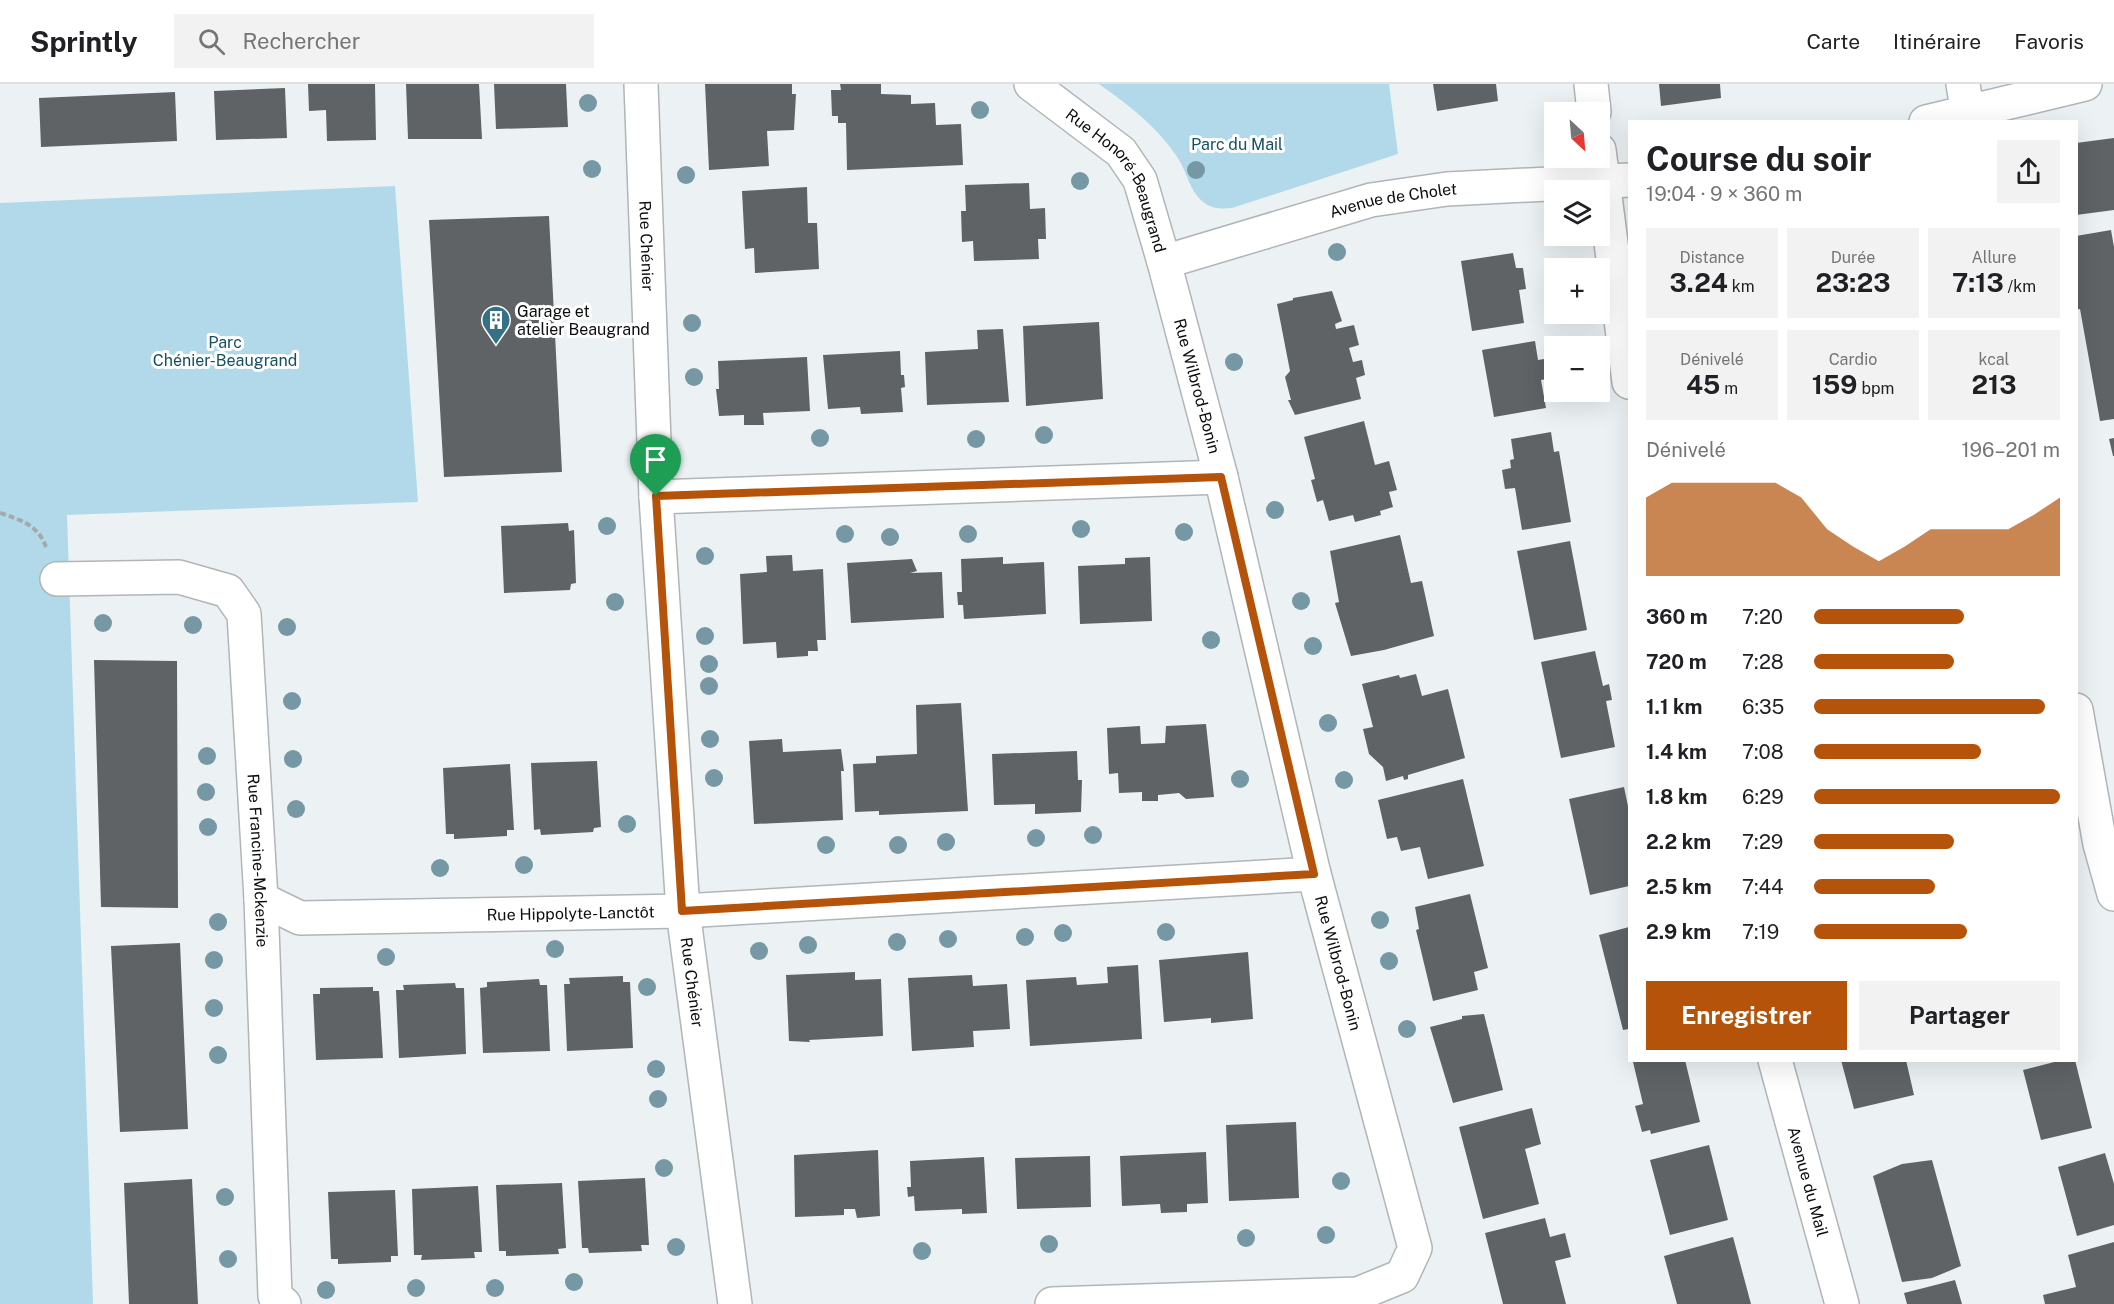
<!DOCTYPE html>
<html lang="fr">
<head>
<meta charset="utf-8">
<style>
	body { margin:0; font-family:"Public Sans",sans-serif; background:#f2f2f2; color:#202124; height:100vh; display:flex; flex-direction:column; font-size:22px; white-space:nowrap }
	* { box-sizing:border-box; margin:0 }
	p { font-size:20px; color:#757577 }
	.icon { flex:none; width:33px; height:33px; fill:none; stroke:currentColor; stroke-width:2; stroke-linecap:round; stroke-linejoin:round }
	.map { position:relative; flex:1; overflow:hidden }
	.panel { position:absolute; left:1628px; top:36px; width:450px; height:942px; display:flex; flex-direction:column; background:#fff; border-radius:0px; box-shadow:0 6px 24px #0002 }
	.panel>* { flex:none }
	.needle { width:39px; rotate:154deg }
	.fabs { position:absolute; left:1544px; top:18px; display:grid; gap:12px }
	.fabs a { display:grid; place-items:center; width:66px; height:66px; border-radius:0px; background:#fff; box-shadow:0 6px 24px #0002; font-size:30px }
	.pin { position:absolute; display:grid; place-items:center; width:51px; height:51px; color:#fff; margin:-62px -26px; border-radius:50% 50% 50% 0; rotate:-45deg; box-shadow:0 0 6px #0007 }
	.pin .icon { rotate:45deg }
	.round { display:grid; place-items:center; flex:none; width:63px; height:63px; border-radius:0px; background:#f2f2f2 }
	.headline { display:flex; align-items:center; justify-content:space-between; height:102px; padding:0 18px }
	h1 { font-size:33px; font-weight:700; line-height:45px }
	.stats { display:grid; grid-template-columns:repeat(3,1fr); gap:9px; height:102px; padding:6px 18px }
	.stats div { display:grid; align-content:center; border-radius:0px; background:#f2f2f2; text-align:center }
	.stats b { font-size:26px; font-weight:700 }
	.stats small { font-size:16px; font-weight:400 }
	.stats p { font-size:16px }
	.chart { height:168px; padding:12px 18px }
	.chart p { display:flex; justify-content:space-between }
	.chart svg { width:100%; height:108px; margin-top:6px; fill:#b45309; opacity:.7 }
	.action { display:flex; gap:12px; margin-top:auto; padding:12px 18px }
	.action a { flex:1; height:69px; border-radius:0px; background:#b45309; color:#fff; font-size:24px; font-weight:700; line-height:69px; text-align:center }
	.action a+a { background:#f2f2f2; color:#202124 }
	ul { padding:0 18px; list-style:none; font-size:20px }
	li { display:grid; grid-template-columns:96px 72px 1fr; align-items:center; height:45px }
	li i { height:15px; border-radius:8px; background:#b45309 }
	header { display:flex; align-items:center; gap:36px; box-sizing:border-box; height:84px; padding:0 30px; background:#fff; border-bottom:2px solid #e0e0e0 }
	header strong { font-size:28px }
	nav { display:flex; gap:33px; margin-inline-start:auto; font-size:21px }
	.search { width:420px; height:54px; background:#f2f2f2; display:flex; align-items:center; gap:15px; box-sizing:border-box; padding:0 21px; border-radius:0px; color:#757577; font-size:22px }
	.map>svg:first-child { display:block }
</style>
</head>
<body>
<header>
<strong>Sprintly</strong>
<div class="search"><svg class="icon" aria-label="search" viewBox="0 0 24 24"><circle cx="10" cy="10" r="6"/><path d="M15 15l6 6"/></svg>Rechercher</div>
<nav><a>Carte</a><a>Itinéraire</a><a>Favoris</a></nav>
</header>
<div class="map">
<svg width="2114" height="1220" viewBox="0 0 2114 1220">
	<rect width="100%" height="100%" fill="#ecf2f4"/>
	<path fill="#b1d9e9" d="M 1099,0 L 1389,0 L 1398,70 L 1232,124 C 1221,125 1211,125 1202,117 C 1190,107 1187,89 1179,76 C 1159,44 1130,22 1099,0 Z
		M 395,102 L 418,418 L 67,431 L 93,1220 L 0,1220 L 0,119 Z"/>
	<path fill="#5f6365" d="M 308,0 L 375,0 L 376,56 L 327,57 L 326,26 L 309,27 Z
		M 406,0 L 479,0 L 482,55 L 408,55 Z
		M 494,0 L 566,0 L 568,43 L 496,45 Z
		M 705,0 L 792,0 L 792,10 L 796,10 L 794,46 L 767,47 L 769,82 L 709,86 Z
		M 840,0 L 881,0 L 881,10 L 911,11 L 911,20 L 935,19 L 936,41 L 961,40 L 963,81 L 847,86 L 846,39 L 838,39 L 838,32 L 832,32 L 831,6 L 841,6 Z
		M 1433,0 L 1496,0 L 1498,17 L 1437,27 Z
		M 1659,0 L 1720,0 L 1721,14 L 1661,22 Z
		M 285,4 L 287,54 L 216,56 L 214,7 Z
		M 175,8 L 177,57 L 41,63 L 39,14 Z
		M 2114,54 L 2114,126 L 2076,131 L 2076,59 Z
		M 1029,99 L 1030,125 L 1045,124 L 1046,155 L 1038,155 L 1039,175 L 974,177 L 973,157 L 962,158 L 961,127 L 966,127 L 965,101 Z
		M 807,103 L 808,139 L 817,139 L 819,185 L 755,189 L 754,164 L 745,165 L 742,107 Z
		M 549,132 L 562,388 L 444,393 L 429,136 Z
		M 2111,146 L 2114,163 L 2114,335 L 2100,337 L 2080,225 L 2076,226 L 2076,152 Z
		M 1513,169 L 1516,184 L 1523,184 L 1526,205 L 1519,206 L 1524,239 L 1472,247 L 1461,177 Z
		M 1332,207 L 1342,237 L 1335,240 L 1336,245 L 1354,241 L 1359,261 L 1349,264 L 1353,278 L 1362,276 L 1365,291 L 1356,294 L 1361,315 L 1295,331 L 1288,316 L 1291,316 L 1285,293 L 1290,287 L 1277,220 L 1293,216 L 1293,214 Z
		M 1099,238 L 1103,315 L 1026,322 L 1023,242 Z
		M 1003,245 L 1009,318 L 927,321 L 925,268 L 978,265 L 977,246 Z
		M 1535,257 L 1538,276 L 1544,275 L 1547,295 L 1541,296 L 1546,324 L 1494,333 L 1482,266 Z
		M 900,267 L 901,291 L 904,291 L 905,303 L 901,304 L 903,328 L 861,330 L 860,323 L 828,325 L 823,271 Z
		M 807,273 L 810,327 L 763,329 L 764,341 L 744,341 L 744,331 L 719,332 L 716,305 L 719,305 L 718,277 Z
		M 1364,337 L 1375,381 L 1389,377 L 1397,406 L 1389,408 L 1393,423 L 1380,427 L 1381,431 L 1355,438 L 1353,431 L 1329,437 L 1323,416 L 1317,418 L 1311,396 L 1315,395 L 1304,353 Z
		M 1551,348 L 1554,368 L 1559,367 L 1571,438 L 1522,446 L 1515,404 L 1505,405 L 1502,386 L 1511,384 L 1510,376 L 1514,375 L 1511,355 Z
		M 2114,354 L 2114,372 L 2113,372 L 2109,355 Z
		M 568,439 L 569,447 L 574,446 L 576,499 L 571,500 L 570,506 L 504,509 L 501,442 Z
		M 1400,451 L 1411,499 L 1422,497 L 1434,552 L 1384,566 L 1351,572 L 1335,519 L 1339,518 L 1330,467 Z
		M 1570,457 L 1587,546 L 1534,556 L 1517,467 Z
		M 792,471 L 793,487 L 823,485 L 826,556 L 817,556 L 818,567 L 808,567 L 808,572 L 777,574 L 776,558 L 743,560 L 740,490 L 767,488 L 766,472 Z
		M 1003,473 L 1003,480 L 1044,478 L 1046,530 L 964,535 L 963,521 L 958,521 L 957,508 L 962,508 L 961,475 Z
		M 1150,473 L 1152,537 L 1080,540 L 1078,482 L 1125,480 L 1125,474 Z
		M 912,475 L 917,487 L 910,489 L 942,488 L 944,534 L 851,539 L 847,479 Z
		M 1595,567 L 1603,602 L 1609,600 L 1612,616 L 1606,617 L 1615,663 L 1561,674 L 1541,578 Z
		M 94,576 L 177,577 L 178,824 L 101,823 Z
		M 1416,590 L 1422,612 L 1448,605 L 1465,674 L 1408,691 L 1408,695 L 1404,696 L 1403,692 L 1386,697 L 1383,683 L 1369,670 L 1363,645 L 1373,643 L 1362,600 L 1399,591 L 1400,594 Z
		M 961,619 L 968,727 L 879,731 L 879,727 L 855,728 L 853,680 L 876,679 L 876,672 L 917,670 L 916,621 Z
		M 1206,640 L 1214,713 L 1186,715 L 1179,709 L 1158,711 L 1158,717 L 1142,717 L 1142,708 L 1119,709 L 1118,689 L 1109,690 L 1107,644 L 1140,642 L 1141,660 L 1165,659 L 1166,642 Z
		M 782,655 L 783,668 L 841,665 L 844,687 L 841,687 L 843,736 L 754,740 L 749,657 Z
		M 1077,667 L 1078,696 L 1082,696 L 1081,728 L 1035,730 L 1035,720 L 994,721 L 992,670 Z
		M 597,677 L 601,743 L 594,744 L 593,748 L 541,751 L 540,745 L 534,746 L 531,679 Z
		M 510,680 L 514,746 L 507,746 L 507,752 L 454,755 L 454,750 L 446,750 L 443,684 Z
		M 1463,695 L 1484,782 L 1428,795 L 1420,763 L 1401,767 L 1397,753 L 1387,755 L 1378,716 Z
		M 1624,703 L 1629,727 L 1629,802 L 1590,811 L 1569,715 Z
		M 1470,810 L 1488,884 L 1474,888 L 1478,906 L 1433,917 L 1416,846 L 1419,845 L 1415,823 Z
		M 1629,843 L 1629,945 L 1623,946 L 1599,851 Z
		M 180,859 L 188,1045 L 120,1048 L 111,862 Z
		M 1248,868 L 1253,935 L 1211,939 L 1211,934 L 1164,938 L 1159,876 Z
		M 1138,881 L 1142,955 L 1030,962 L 1026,896 L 1076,893 L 1077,901 L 1108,899 L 1107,883 Z
		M 855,888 L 855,896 L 881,895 L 883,952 L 809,956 L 810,958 L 789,957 L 786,891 Z
		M 972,891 L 973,902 L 1007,900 L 1010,945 L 973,947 L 974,963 L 912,967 L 908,894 Z
		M 623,892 L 623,898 L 630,898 L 633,964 L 567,967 L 564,900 L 570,900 L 569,894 Z
		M 539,895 L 540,901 L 547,901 L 550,967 L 483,969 L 480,904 L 487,903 L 487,898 Z
		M 455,899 L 456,904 L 464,904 L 466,970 L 399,974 L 396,906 L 404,906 L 403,901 Z
		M 373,903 L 373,907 L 379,907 L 383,974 L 316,976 L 313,910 L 320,910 L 320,904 Z
		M 1484,930 L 1503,1006 L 1453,1019 L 1430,943 L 1462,935 L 1462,932 Z
		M 1638,976 L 1685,976 L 1700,1038 L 1651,1050 L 1650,1046 L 1642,1048 L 1635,1022 L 1643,1020 L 1633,978 Z
		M 1841,976 L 1906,976 L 1914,1011 L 1854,1025 Z
		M 2062,976 L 2075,976 L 2092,1044 L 2041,1056 L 2023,986 Z
		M 1532,1024 L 1541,1060 L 1525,1065 L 1539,1120 L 1483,1135 L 1459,1043 Z
		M 1296,1038 L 1299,1114 L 1229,1117 L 1226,1041 Z
		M 1709,1061 L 1728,1136 L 1670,1151 L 1650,1076 Z
		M 878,1066 L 880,1132 L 857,1134 L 855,1125 L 844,1125 L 844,1131 L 795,1133 L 794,1071 Z
		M 1206,1068 L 1208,1119 L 1187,1120 L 1187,1128 L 1161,1129 L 1160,1120 L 1122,1122 L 1120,1072 Z
		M 2105,1069 L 2114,1100 L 2114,1141 L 2077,1152 L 2058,1083 Z
		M 1090,1072 L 1091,1123 L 1017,1125 L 1015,1074 Z
		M 984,1073 L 987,1129 L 962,1130 L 962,1125 L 915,1127 L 914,1112 L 908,1113 L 907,1103 L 911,1103 L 910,1077 Z
		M 1932,1076 L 1961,1182 L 1932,1194 L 1902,1198 L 1873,1092 L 1902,1080 Z
		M 645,1094 L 649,1161 L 641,1161 L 642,1167 L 589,1169 L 588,1164 L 582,1164 L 578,1097 Z
		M 192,1095 L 198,1220 L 129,1220 L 124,1099 Z
		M 562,1099 L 566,1164 L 558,1165 L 559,1170 L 506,1172 L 506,1167 L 499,1167 L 496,1101 Z
		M 478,1102 L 482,1168 L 474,1168 L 475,1174 L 421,1176 L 422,1171 L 414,1171 L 412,1105 Z
		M 395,1106 L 398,1172 L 391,1172 L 391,1178 L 338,1180 L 338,1175 L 331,1175 L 328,1108 Z
		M 1545,1134 L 1550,1153 L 1565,1149 L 1571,1173 L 1555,1177 L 1566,1220 L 1503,1220 L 1485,1149 Z
		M 1733,1153 L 1751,1220 L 1677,1220 L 1664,1172 Z
		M 2114,1158 L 2114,1220 L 2045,1220 L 2043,1211 L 2076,1203 L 2068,1171 Z
		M 1955,1196 L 1962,1220 L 1907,1220 L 1904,1209 Z"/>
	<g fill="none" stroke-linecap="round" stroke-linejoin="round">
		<g stroke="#b0b5b8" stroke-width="36">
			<g id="minor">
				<path id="s1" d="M 641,0 L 656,413 L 683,827 L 735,1220"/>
				<path d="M 1591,0 L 1594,28"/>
				<path d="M 1963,0 L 1969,38"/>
				<path d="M 1599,66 L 1629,298"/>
				<path d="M 656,413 L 1221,393"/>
				<path id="s2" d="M 57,495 L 179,493 L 228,507 L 244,530 L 261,815 L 275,1212 L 284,1220"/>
				<path d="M 2076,626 L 2100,760 L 2114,810"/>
				<path id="s3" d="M 261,815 L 300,834 L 683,827 L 1314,790"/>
				<path id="s4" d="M 1775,976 L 1842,1220"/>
				<path d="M 1052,1220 L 1358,1210 L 1402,1192 L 1415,1164 L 1314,790 L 1221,393 L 1164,178"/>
			</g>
		</g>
		<g stroke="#b0b5b8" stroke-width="36">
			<g id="tertiary">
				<path id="s5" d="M 1031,0 L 1121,68 L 1140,96 L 1164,178 L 1371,116 L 1447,105 L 1629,96"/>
				<path d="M 1926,38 L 2085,0"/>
			</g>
		</g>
		<path stroke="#a4a9ab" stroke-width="4" stroke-dasharray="6 3" stroke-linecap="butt" d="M 0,429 C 21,436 38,441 46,463"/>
		<use href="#minor" stroke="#fff" stroke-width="33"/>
		<use href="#tertiary" stroke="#fff" stroke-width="33"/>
	</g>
	<g fill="#7598a4">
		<circle cx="588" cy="19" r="9"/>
		<circle cx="980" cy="26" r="9"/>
		<circle cx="592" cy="85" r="9"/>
		<circle cx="1196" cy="86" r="9"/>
		<circle cx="686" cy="91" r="9"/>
		<circle cx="1080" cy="97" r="9"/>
		<circle cx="1337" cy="168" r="9"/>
		<circle cx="692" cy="239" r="9"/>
		<circle cx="1234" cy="278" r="9"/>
		<circle cx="694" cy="293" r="9"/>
		<circle cx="1044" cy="351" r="9"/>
		<circle cx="820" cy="354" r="9"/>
		<circle cx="976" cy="355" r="9"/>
		<circle cx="1275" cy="426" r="9"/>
		<circle cx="607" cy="442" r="9"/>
		<circle cx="1081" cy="445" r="9"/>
		<circle cx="1184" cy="448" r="9"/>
		<circle cx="845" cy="450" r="9"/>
		<circle cx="968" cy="450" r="9"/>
		<circle cx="890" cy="453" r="9"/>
		<circle cx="705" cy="472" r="9"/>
		<circle cx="1301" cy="517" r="9"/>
		<circle cx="615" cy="518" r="9"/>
		<circle cx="103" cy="539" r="9"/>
		<circle cx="193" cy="541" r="9"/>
		<circle cx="287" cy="543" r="9"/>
		<circle cx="705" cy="552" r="9"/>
		<circle cx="1211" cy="556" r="9"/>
		<circle cx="1313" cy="562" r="9"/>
		<circle cx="709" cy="580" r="9"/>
		<circle cx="709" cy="602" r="9"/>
		<circle cx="292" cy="617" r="9"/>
		<circle cx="1328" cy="639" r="9"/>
		<circle cx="710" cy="655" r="9"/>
		<circle cx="207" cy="672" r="9"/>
		<circle cx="293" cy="675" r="9"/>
		<circle cx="714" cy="694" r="9"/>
		<circle cx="1240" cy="695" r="9"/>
		<circle cx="1344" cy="696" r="9"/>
		<circle cx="206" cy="708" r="9"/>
		<circle cx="296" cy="725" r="9"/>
		<circle cx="627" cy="740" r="9"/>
		<circle cx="208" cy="743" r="9"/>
		<circle cx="1093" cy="751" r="9"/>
		<circle cx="1036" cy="754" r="9"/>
		<circle cx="946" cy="758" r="9"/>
		<circle cx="826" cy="761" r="9"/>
		<circle cx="898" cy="761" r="9"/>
		<circle cx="524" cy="781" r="9"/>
		<circle cx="440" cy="784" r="9"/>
		<circle cx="1380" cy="836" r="9"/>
		<circle cx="218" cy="838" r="9"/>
		<circle cx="1166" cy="848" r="9"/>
		<circle cx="1063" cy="849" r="9"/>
		<circle cx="1025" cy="853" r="9"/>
		<circle cx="948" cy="855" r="9"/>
		<circle cx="897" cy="858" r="9"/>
		<circle cx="808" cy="861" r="9"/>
		<circle cx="555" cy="865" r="9"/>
		<circle cx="759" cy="867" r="9"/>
		<circle cx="386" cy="873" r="9"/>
		<circle cx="214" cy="876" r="9"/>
		<circle cx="1389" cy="877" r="9"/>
		<circle cx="647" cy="903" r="9"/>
		<circle cx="214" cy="924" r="9"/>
		<circle cx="1407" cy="945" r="9"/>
		<circle cx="218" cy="971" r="9"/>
		<circle cx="656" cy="985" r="9"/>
		<circle cx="658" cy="1015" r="9"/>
		<circle cx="664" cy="1084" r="9"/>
		<circle cx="1341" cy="1097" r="9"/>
		<circle cx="225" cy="1113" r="9"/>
		<circle cx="1326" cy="1151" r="9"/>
		<circle cx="1246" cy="1154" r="9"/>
		<circle cx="1049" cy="1160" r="9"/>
		<circle cx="676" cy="1163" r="9"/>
		<circle cx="922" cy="1167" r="9"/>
		<circle cx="228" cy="1175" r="9"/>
		<circle cx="574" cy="1198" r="9"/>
		<circle cx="416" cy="1204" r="9"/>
		<circle cx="495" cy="1204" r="9"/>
		<circle cx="326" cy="1206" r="9"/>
	</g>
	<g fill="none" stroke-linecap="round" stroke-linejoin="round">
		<g stroke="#fff" stroke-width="12">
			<path id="route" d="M 1221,393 L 1314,790 L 682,827 L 656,412 Z"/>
		</g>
		<use href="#route" stroke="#b45309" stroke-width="8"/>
	</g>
	<defs>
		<g id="building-pin" transform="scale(1.5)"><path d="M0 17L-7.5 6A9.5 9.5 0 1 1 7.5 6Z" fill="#347187" stroke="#fff"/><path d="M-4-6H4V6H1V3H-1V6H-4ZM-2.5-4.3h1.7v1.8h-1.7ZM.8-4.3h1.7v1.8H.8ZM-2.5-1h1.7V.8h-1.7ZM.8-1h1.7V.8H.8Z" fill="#fff"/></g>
	</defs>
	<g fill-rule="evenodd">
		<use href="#building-pin" x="496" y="236"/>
	</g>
	<g text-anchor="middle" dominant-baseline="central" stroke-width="6" stroke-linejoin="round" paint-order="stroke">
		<g font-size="16" fill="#144f62" stroke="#fff">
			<text x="1237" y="60">Parc du Mail</text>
			<text x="225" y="258">Parc<tspan x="225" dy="18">Chénier-Beaugrand</tspan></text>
		</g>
		<g font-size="16" fill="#0b0d0e" stroke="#fff">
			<text stroke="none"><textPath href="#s5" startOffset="134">Rue Honoré-Beaugrand</textPath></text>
			<text stroke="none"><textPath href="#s5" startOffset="470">Avenue de Cholet</textPath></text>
			<text stroke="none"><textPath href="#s1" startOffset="162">Rue Chénier</textPath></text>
			<text transform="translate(1197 302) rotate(75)">Rue Wilbrod-Bonin</text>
			<text stroke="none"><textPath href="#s2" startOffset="448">Rue Francine-Mckenzie</textPath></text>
			<text stroke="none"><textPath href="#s3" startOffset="314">Rue Hippolyte-Lanctôt</textPath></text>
			<text transform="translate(1338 879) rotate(75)">Rue Wilbrod-Bonin</text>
			<text stroke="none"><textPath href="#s1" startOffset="900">Rue Chénier</textPath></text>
			<text stroke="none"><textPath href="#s4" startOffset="126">Avenue du Mail</textPath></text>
		</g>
		<g font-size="16" fill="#0b0d0e" stroke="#fff" text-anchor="start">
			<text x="517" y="227">Garage et<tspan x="517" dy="18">atelier Beaugrand</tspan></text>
		</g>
	</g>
</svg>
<div class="fabs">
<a><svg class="needle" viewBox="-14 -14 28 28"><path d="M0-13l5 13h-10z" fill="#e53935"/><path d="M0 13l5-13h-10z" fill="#757577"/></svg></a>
<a><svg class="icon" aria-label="layers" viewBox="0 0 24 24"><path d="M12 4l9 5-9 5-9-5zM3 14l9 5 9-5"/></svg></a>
<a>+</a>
<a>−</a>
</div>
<div class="pin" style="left:656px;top:412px;background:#1e9e55"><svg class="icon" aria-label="arrive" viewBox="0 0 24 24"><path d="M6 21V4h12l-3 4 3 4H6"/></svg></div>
<section class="panel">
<div class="headline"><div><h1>Course du soir</h1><p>19:04 · 9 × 360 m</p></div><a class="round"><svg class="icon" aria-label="share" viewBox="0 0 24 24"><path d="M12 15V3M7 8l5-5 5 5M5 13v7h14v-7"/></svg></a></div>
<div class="stats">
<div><p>Distance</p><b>3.24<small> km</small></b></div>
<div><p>Durée</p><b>23:23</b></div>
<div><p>Allure</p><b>7:13<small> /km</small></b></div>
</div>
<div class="stats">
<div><p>Dénivelé</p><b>45<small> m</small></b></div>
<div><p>Cardio</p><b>159<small> bpm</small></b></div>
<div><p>kcal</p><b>213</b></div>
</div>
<div class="chart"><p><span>Dénivelé</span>196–201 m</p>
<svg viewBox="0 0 160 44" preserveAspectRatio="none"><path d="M0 44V12L10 6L20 6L30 6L40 6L50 6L60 12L70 25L80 32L90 38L100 32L110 25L120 25L130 25L140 25L150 19L160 12V44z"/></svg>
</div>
<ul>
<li><b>360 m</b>7:20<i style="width:61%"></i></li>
<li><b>720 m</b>7:28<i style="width:57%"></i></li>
<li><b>1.1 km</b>6:35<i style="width:94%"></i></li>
<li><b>1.4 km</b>7:08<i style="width:68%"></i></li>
<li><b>1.8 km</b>6:29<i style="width:100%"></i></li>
<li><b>2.2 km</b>7:29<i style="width:57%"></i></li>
<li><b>2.5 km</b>7:44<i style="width:49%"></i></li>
<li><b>2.9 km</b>7:19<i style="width:62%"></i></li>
</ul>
<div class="action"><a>Enregistrer</a><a>Partager</a></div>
</section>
</div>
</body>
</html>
